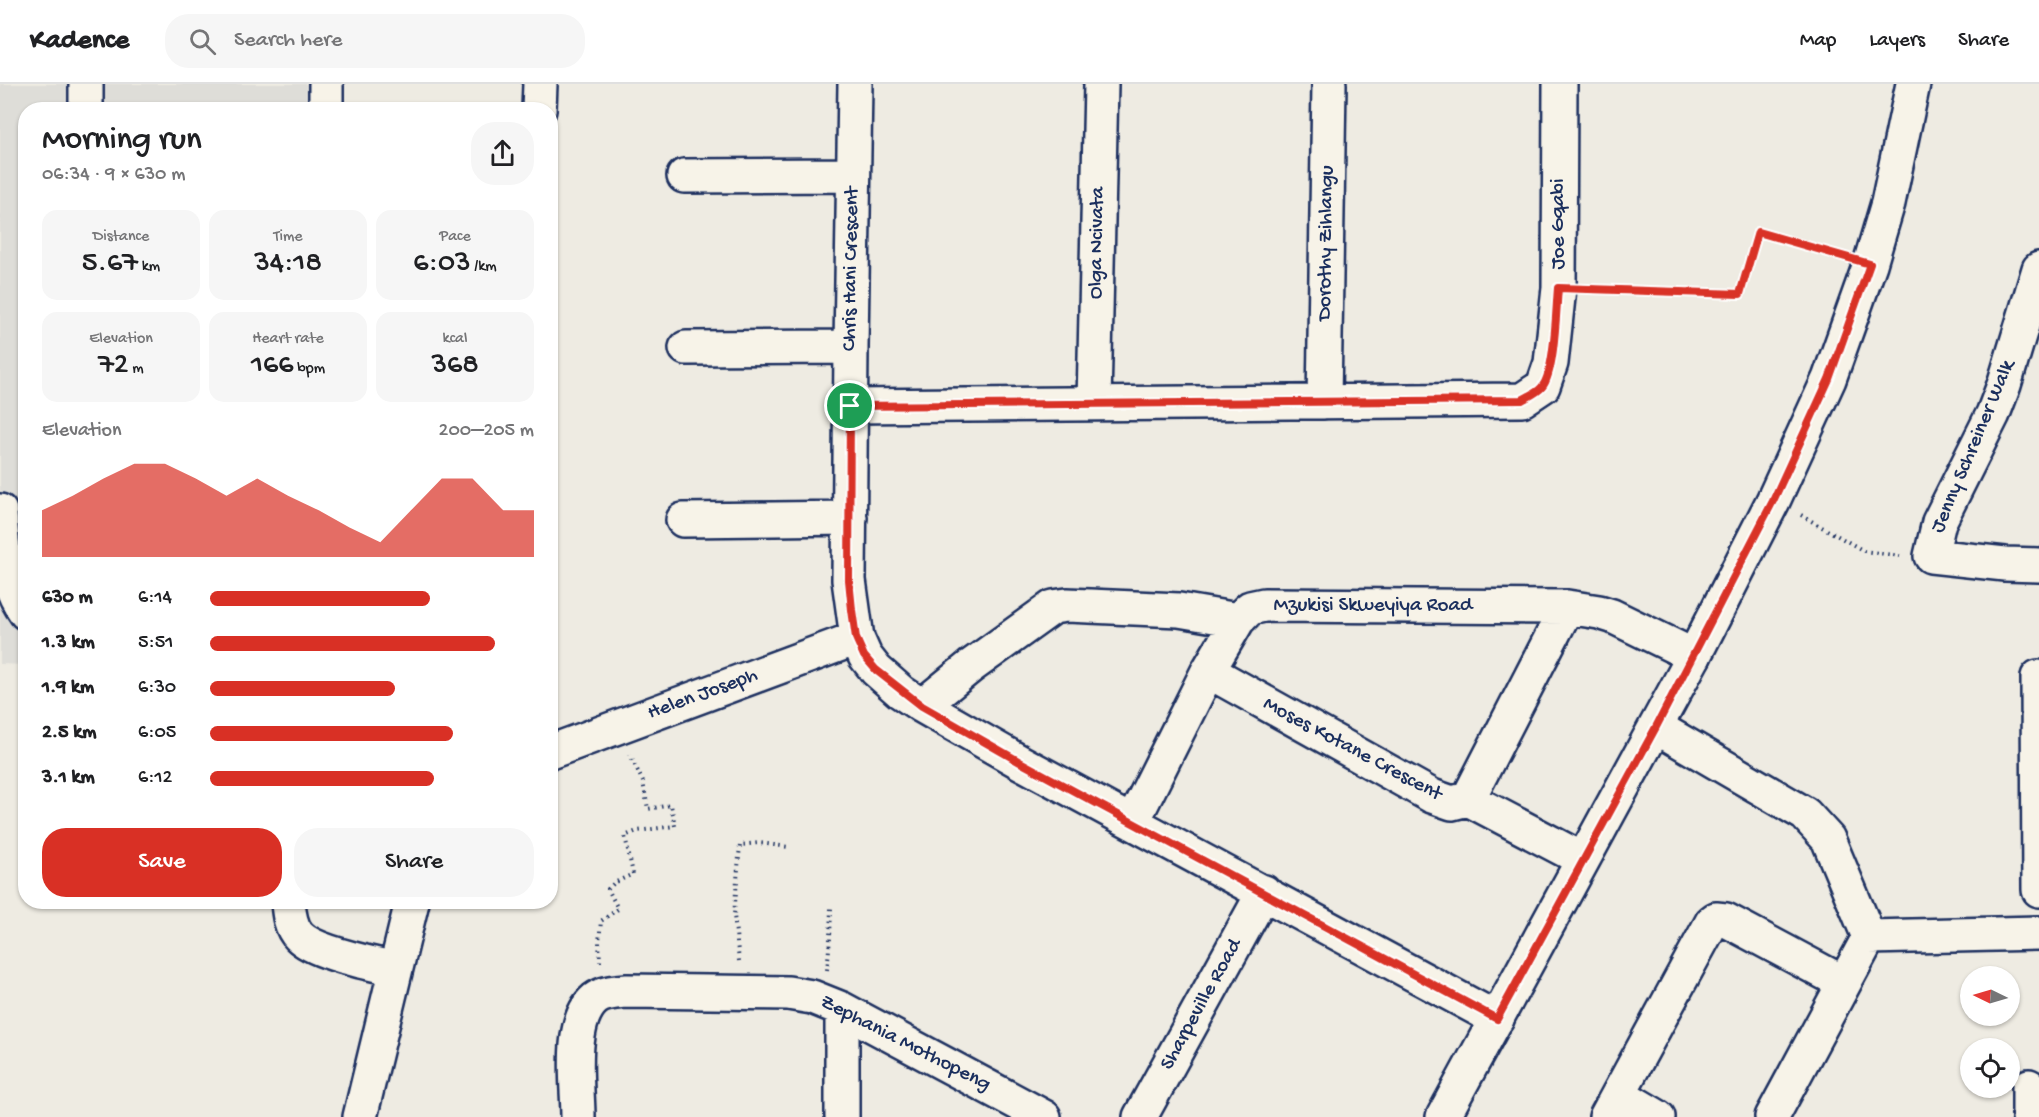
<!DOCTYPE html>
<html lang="en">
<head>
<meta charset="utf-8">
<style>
	body { margin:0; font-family:"Gochi Hand",sans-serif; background:#f6f6f6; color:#202124; height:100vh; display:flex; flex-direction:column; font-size:22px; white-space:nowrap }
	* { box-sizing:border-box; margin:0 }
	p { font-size:20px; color:#757577 }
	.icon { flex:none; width:33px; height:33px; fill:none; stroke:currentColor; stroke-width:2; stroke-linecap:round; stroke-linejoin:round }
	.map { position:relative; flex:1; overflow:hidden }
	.sheet { position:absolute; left:18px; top:18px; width:540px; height:807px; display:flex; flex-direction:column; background:#fff; border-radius:24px; box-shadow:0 2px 4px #0004 }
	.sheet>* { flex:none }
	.needle { width:39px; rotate:275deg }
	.controls { position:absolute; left:1960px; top:882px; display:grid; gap:12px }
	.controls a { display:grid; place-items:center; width:60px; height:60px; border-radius:50%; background:#fff; box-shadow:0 2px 4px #0004; font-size:30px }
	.pin { position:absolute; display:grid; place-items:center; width:51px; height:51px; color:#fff; margin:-26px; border:3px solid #fff; border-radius:50%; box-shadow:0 2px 6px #0007 }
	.round { display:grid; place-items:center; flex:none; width:63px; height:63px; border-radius:24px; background:#f6f6f6 }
	.headline { display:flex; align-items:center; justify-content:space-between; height:102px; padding:0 24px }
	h1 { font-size:33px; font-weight:600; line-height:45px }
	.stats { display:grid; grid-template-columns:repeat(3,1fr); gap:9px; height:102px; padding:6px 24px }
	.stats div { display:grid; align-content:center; border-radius:15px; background:#f6f6f6; text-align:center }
	.stats b { font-size:30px; font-weight:600 }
	.stats small { font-size:16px; font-weight:400 }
	.stats p { font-size:16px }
	.chart { height:168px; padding:12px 24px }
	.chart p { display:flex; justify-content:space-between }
	.chart svg { width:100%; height:108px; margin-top:6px; fill:#d93025; opacity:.7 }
	.cta { display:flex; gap:12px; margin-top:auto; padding:12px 24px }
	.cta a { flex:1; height:69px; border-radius:24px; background:#d93025; color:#fff; font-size:24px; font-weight:600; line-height:69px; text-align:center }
	.cta a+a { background:#f6f6f6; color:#202124 }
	ul { padding:0 24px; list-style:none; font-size:20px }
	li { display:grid; grid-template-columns:96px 72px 1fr; align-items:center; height:45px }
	li i { height:15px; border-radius:8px; background:#d93025 }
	header { display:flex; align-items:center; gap:36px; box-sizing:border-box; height:84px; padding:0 30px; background:#fff; border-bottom:2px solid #e0e0e0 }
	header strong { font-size:28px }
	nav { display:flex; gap:33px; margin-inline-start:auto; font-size:21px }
	.search { width:420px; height:54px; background:#f6f6f6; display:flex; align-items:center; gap:15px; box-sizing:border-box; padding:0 21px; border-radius:24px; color:#757577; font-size:22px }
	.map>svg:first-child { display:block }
</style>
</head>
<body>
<header>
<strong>Kadence</strong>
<div class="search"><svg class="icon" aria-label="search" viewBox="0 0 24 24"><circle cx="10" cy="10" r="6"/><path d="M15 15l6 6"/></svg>Search here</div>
<nav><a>Map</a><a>Layers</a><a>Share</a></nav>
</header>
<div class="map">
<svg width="2039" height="1033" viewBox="0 0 2039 1033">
	<rect width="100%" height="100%" fill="#eeebe2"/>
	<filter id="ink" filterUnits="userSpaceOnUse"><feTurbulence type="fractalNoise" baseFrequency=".0167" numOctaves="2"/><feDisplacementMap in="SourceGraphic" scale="12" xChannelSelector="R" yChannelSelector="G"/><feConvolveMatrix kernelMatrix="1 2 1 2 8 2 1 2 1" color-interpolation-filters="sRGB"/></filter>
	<g filter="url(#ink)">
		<path fill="#deddd8" d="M 0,0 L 334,0 L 334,25 L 26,26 L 26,581 L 0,580 Z"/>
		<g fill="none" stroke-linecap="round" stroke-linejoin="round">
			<g stroke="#1b2f5e" stroke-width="38">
				<path id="street" d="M 326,0 L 326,26
					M 855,0 L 851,263 L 849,496 L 857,554 L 865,572 L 876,586 L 901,608 L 922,622 L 1020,678 L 1497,935
					M 86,26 L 86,0
					M 539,26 L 540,0
					M 684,92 L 853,91
					M 2039,185 L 2004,301 L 1993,330 L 1939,438 L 1931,472 L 2005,480 L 2039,481
					M 686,264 L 851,263
					M 1324,318 L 1329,0
					M 1094,319 L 1101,0
					M 850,322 L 1522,316 L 1543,302 L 1551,279 L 1559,204 L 1560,0
					M 0,427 C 2,463 4,499 26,529
					M 683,436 L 850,434
					M 1208,587 L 1432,712 L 1452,719 L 1468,715 L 1567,523
					M 2038,593 L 2039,806
					M 922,622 L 971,582 L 1053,523 L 1067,521 L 1179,526 L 1238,536
					M 1656,643 L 1805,730 L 1828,755 L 1869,853
					M 550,668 L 857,554
					M 1468,715 L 1582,775
					M 1133,737 L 1208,587 L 1238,536 L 1250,524 L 1264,521 L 1567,523 L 1599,528 L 1612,532 L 1694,572
					M 288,818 C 289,829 290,843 299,852 C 315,869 371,879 395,885
					M 1869,853 L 2039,849
					M 2029,1002 L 2029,1033
					M 1619,1010 L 1658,1033
					M 360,1033 L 412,818
					M 578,1033 C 578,1001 568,938 595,915 C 604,908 617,908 627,907 L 788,909 L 812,913 L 842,925 L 1044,1033
					M 842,1033 L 842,925
					M 1140,1033 L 1264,808
					M 1606,1033 L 1712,838 L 1716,835 L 1726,836 L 1844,899
					M 1772,1033 L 1869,853"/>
			</g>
			<g stroke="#1b2f5e" stroke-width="38">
				<path id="secondary" d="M 1443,1033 L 1694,572 L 1773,417 L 1829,295 L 1870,180 L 1888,119 L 1913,0"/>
			</g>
			<path stroke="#1b2f5e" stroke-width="4" stroke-dasharray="1.5 4.5" stroke-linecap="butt" d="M 1589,205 L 1740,210 L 1758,148 L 1838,171
				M 1801,431 L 1864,467 L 1900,472
				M 739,877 L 734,831 L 740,761 L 759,759 L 789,763
				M 600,878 L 599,858 L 601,837 L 618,825 L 608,805 L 614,799 L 633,790 L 625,752 L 637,747 L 675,742 L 671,721 L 648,725 L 643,698 L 630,671
				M 827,886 L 830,855 L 831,824"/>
			<use href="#street" stroke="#f7f3e8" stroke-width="33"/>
			<use href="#secondary" stroke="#f7f3e8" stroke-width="33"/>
		</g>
	</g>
	<g fill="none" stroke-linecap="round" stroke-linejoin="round" filter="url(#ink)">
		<g stroke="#fff" stroke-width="12">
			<path id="route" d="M 1758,148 L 1870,180 L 1829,295 L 1773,417 L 1656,643 L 1497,935 L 1020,678 L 922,622 L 876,586 L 864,572 L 856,554 L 852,526 L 849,496 L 850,322 L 1522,316 C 1529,312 1537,309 1542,303 C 1555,288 1556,225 1558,204 L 1740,210 Z"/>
		</g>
		<use href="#route" stroke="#d93025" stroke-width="8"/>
	</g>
	<g text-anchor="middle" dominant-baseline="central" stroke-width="6" stroke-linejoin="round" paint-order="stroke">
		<g font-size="21" fill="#1b2f5e" stroke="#f7f3e8">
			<text transform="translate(1559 140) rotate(-90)">Joe Gqabi</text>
			<text transform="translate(1098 159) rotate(-89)">Olga Ncivata</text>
			<text transform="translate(1327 159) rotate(-89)">Dorothy Zihlangu</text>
			<text transform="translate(852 185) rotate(-89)">Chris Hani Crescent</text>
			<text transform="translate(1974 363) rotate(-67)">Jenny Schreiner Walk</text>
			<text x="1373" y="522">Mzukisi Skweyiya Road</text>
			<text transform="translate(703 611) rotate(-20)">Helen Joseph</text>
			<text transform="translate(1352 666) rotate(28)">Moses Kotane Crescent</text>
			<text transform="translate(1202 921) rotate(-61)">Sharpeville Road</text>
			<text transform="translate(905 960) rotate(27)">Zephania Mothopeng</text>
		</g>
	</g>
</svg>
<div class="controls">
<a><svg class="needle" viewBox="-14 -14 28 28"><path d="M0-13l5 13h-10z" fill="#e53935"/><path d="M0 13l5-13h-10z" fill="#757577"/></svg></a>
<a><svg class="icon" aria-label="locate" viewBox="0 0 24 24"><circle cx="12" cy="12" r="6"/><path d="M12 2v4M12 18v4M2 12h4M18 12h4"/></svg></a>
</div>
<div class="pin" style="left:850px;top:322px;background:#1e9e55"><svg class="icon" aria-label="arrive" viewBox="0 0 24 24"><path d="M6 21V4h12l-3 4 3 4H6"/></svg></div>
<section class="sheet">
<div class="headline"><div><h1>Morning run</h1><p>06:34 · 9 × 630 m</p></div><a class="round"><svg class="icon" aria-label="share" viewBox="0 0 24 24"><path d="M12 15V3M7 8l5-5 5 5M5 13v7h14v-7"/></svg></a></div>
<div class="stats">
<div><p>Distance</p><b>5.67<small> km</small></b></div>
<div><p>Time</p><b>34:18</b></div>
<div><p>Pace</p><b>6:03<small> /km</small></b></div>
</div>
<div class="stats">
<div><p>Elevation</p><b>72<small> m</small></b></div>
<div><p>Heart rate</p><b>166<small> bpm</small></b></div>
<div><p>kcal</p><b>368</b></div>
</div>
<div class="chart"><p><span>Elevation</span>200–205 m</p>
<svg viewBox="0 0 160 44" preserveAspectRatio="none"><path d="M0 44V25L10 19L20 12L30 6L40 6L50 12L60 19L70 12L80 19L90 25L100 32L110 38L120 25L130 12L140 12L150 25L160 25V44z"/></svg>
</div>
<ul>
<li><b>630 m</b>6:14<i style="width:68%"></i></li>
<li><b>1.3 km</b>5:51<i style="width:88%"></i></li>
<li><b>1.9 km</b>6:30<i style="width:57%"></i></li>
<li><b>2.5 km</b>6:05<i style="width:75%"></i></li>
<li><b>3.1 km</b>6:12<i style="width:69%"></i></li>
</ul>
<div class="cta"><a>Save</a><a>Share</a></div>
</section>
</div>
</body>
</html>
